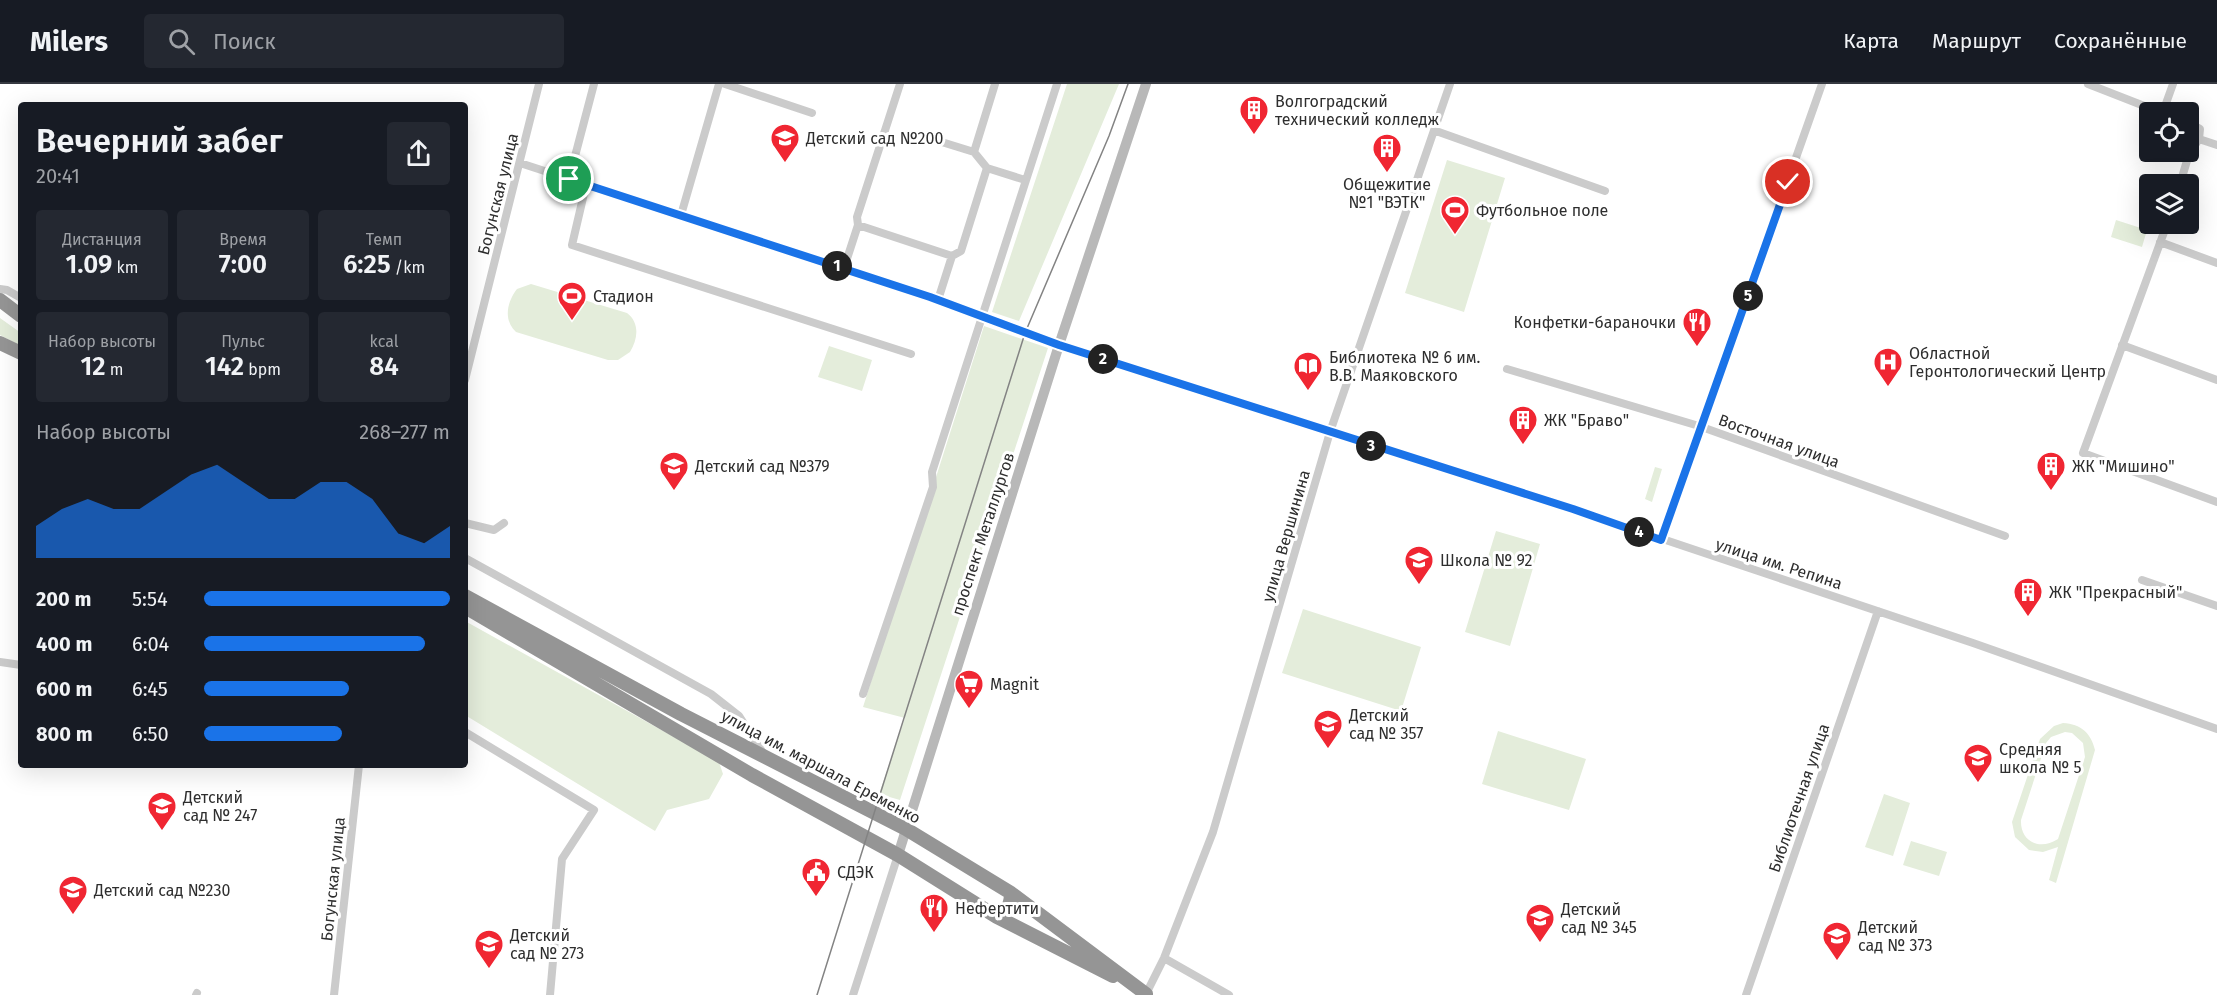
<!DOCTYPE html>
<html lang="ru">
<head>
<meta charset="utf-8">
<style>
	body { margin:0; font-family:"Fira Sans",sans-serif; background:#242831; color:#f1f3f6; height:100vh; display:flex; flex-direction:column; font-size:22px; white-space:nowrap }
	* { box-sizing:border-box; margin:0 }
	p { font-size:20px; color:#9ea1a6 }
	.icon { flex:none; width:33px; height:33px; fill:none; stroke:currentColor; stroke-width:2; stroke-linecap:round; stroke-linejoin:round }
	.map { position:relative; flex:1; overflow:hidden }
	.drawer { position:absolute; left:18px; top:18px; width:450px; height:666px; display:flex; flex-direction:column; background:#171b24; border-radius:6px; box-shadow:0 6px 24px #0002 }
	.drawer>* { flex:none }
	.controls { position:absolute; left:2139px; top:18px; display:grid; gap:12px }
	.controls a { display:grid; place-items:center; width:60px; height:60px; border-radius:6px; background:#171b24; box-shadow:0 6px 24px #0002; font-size:30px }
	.pin { position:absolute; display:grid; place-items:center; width:51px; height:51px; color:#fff; margin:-26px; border:3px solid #fff; border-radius:50%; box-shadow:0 2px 6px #0007 }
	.km { position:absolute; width:30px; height:30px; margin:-15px; border-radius:50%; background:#222; color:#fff; font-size:16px; line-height:30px; text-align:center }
	.round { display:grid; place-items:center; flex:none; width:63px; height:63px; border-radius:6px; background:#242831 }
	.head { display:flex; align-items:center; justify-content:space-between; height:102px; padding:0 18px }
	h1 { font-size:33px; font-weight:600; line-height:45px }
	.stats { display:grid; grid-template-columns:repeat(3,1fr); gap:9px; height:102px; padding:6px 18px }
	.stats div { display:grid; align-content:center; border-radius:6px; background:#242831; text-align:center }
	.stats b { font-size:26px; font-weight:600 }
	.stats small { font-size:16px; font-weight:400 }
	.stats p { font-size:16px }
	.chart { height:168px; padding:12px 18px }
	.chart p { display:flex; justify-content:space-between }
	.chart svg { width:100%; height:108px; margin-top:6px; fill:#1a73e8; opacity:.7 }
	ul { padding:0 18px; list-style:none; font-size:20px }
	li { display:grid; grid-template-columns:96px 72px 1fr; align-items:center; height:45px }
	li i { height:15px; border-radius:8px; background:#1a73e8 }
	header { display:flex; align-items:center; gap:36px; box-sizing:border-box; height:84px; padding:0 30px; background:#171b24; border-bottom:2px solid #363941 }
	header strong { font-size:28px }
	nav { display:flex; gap:33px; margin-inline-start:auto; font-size:21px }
	.search { width:420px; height:54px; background:#242831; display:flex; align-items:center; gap:15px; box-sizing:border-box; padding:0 21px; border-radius:6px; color:#9ea1a6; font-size:22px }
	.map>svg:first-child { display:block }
</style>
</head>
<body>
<header>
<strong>Milers</strong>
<div class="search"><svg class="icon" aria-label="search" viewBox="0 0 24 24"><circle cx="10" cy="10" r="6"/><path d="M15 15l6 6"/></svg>Поиск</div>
<nav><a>Карта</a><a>Маршрут</a><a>Сохранённые</a></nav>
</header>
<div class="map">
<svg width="2217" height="911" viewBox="0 0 2217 911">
	<rect width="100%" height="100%" fill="#fff"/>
	<path fill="#e4eddb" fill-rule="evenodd" d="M 1067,0 L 1119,0 L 1019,237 L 992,228 Z
		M 1447,76 L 1505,94 L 1464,228 L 1405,209 Z
		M 2116,136 L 2147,146 L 2142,163 L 2111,153 Z
		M 531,200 L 627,229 C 640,239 638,255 630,268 L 618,276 L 608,276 L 516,248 C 503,236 507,218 517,205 Z
		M 0,234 L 21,249 L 21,262 L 0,251 Z
		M 984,242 L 1048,264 L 900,716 L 879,710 L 905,634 L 863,623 Z
		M 829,262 L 872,276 L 862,307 L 818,293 Z
		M 1655,383 L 1662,385 L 1652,418 L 1645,415 Z
		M 1496,447 L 1540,460 L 1510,562 L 1465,548 Z
		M 1303,525 L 1421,563 L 1401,627 L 1282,589 Z
		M 465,537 L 719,678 L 723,690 L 709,715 L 667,726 L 655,747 L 465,631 Z
		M 2063,639 C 2081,640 2091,649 2095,666 L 2056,799 L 2049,796 L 2058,763 L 2043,768 L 2029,766 L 2015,753 L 2012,738 L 2040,655 L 2054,642 ZM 2065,648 L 2072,649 L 2083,659 L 2085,673 L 2058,755 C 2040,767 2020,758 2021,736 L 2046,659 L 2051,653 Z
		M 1498,647 L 1586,675 L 1569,726 L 1482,700 Z
		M 1884,710 L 1910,719 L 1893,772 L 1865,763 Z
		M 1911,757 L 1947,768 L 1939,792 L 1903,781 Z"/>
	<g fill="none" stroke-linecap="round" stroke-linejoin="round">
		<path stroke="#cbcbcb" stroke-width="8" d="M 725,0 L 812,29
			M 2088,0 L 2152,25 L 2164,25
			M 2171,28 L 2164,25 L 2173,0
			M 1436,47 L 1605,107
			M 932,55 L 974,68 L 987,84 L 1025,96
			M 2199,55 L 2217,61
			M 974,68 L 995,0
			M 520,79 L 930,213 L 1059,261 L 1573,425 L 1973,559 L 2217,645
			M 569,95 L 594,0
			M 2180,100 L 2189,70 L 2199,55 L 2200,45 L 2188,38
			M 586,101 L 572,161 L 911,270
			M 681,131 L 719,0
			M 2167,140 L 2083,369 L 2217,418
			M 858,141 L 952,172 L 961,167 L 987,84
			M 2160,158 L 2217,179
			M 844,184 L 858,141 L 857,133 L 900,0
			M 0,205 L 7,206 L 21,214
			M 938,216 L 952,172
			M 2122,261 L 2217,296
			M 1507,285 L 1699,342 L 2005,452
			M 465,296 L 539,0
			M 465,439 L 494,446 L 504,439
			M 1661,456 L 1822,0
			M 465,474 L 711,610 L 739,632 L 763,669
			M 2142,496 L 2217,522
			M 0,578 L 21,581
			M 863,610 L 933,403 L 932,388 L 1057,0
			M 465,648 L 594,726 L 562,775 L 550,911
			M 1164,874 L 1229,911
			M 1146,910 L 1164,874 L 1213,748 L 1330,348 L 1450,0
			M 196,911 L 197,909
			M 334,911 L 359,681
			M 853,911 L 898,771
			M 1746,911 L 1878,527"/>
		<path stroke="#b8b8b8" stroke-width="10" d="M 898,771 L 1059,261 L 1146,0"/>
		<path stroke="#959595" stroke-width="14" d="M 0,216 L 21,232
			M 0,259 L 21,269
			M 465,512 L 681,630 L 906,745 L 1011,809 L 1146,910
			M 465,523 L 752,691 L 898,771 L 997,833 L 1113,892
			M 997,833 C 1007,827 1011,821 1011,809"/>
		<path stroke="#838383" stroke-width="1.5" d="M 817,911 L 1025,249 L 1109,52 L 1128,0"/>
	</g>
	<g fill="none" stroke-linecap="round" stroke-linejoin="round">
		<g stroke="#fff" stroke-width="12">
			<path id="route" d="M 569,95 L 930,213 L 1059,261 L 1573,425 L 1661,456 L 1788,98"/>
		</g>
		<use href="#route" stroke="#1a73e8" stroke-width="8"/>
	</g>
	<defs>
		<g id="building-pin" transform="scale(1.5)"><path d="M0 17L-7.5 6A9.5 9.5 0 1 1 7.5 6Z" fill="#f02632" stroke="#fff"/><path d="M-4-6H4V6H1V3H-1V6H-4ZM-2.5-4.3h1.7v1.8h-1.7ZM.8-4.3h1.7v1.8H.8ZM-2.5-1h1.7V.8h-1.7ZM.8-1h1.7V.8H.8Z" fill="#fff"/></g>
		<g id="school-pin" transform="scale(1.5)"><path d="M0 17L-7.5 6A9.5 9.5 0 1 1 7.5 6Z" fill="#f02632" stroke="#fff"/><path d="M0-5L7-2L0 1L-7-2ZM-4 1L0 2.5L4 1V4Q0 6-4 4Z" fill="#fff"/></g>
		<g id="stadium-pin" transform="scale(1.5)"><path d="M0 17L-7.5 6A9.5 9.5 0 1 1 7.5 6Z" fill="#f02632" stroke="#fff"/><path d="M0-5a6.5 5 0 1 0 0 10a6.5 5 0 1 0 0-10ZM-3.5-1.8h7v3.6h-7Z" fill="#fff"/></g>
		<g id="restaurant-pin" transform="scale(1.5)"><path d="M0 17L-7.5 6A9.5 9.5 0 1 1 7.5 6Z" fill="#f02632" stroke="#fff"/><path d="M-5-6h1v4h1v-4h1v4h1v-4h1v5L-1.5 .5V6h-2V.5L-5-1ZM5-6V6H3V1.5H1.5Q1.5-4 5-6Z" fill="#fff"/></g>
		<g id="hospital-pin" transform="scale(1.5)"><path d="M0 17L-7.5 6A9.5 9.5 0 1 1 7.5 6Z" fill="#f02632" stroke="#fff"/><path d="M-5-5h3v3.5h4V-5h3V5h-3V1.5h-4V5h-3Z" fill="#fff"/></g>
		<g id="library-pin" transform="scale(1.5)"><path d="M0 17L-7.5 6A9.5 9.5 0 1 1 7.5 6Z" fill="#f02632" stroke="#fff"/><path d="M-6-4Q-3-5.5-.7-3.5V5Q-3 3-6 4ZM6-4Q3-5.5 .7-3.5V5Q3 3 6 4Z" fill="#fff"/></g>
		<g id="supermarket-pin" transform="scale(1.5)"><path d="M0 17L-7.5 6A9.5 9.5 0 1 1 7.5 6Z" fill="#f02632" stroke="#fff"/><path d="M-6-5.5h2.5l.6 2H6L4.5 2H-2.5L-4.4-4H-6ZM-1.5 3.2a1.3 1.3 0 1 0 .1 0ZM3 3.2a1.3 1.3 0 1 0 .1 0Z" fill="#fff"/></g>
		<g id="civic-pin" transform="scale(1.5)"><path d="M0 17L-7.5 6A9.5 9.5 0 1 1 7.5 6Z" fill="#f02632" stroke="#fff"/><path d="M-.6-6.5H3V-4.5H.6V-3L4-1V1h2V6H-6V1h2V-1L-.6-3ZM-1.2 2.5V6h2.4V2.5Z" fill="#fff"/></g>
	</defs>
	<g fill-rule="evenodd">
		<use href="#building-pin" x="1254" y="26"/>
		<use href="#school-pin" x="785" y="54"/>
		<use href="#building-pin" x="1387" y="64"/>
		<use href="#stadium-pin" x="1455" y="126"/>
		<use href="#stadium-pin" x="572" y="212"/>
		<use href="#restaurant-pin" x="1697" y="238"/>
		<use href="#hospital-pin" x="1888" y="278"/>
		<use href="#library-pin" x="1308" y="282"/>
		<use href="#building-pin" x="1523" y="336"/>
		<use href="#school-pin" x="674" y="382"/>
		<use href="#building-pin" x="2051" y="382"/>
		<use href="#school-pin" x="1419" y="476"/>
		<use href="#building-pin" x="2028" y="508"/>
		<use href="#supermarket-pin" x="969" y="600"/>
		<use href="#school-pin" x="1328" y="640"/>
		<use href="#school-pin" x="1978" y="674"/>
		<use href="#school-pin" x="162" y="722"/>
		<use href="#civic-pin" x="816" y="788"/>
		<use href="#school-pin" x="73" y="806"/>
		<use href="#restaurant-pin" x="934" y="824"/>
		<use href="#school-pin" x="1540" y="834"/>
		<use href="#school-pin" x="1837" y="852"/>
		<use href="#school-pin" x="489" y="860"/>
	</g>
	<g text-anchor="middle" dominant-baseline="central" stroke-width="6" stroke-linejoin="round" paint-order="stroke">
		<g font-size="16" fill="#2e2e2e" stroke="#fff" text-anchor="start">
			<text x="1275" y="17">Волгоградский<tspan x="1275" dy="18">технический колледж</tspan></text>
			<text x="806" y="54">Детский сад №200</text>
			<text x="1387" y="100" text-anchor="middle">Общежитие<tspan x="1387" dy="18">№1 "ВЭТК"</tspan></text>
			<text x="1476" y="126">Футбольное поле</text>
			<text x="593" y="212">Стадион</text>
			<text x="1676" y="238" text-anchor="end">Конфетки-бараночки</text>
			<text x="1909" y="269">Областной<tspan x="1909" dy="18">Геронтологический Центр</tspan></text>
			<text x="1329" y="273">Библиотека № 6 им.<tspan x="1329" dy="18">В.В. Маяковского</tspan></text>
			<text x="1544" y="336">ЖК "Браво"</text>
			<text x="695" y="382">Детский сад №379</text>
			<text x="2072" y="382">ЖК "Мишино"</text>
			<text x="1440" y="476">Школа № 92</text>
			<text x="2049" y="508">ЖК "Прекрасный"</text>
			<text x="990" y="600">Magnit</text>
			<text x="1349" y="631">Детский<tspan x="1349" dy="18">сад № 357</tspan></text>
			<text x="1999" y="665">Средняя<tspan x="1999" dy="18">школа № 5</tspan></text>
			<text x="183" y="713">Детский<tspan x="183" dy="18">сад № 247</tspan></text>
			<text x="837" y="788">СДЭК</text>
			<text x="94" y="806">Детский сад №230</text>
			<text x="955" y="824">Нефертити</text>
			<text x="1561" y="825">Детский<tspan x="1561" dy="18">сад № 345</tspan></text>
			<text x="1858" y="843">Детский<tspan x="1858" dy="18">сад № 373</tspan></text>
			<text x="510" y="851">Детский<tspan x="510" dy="18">сад № 273</tspan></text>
		</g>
		<g font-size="16" fill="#2e2e2e" stroke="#fff">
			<text transform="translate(498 110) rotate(-76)">Богунская улица</text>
			<text transform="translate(1779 357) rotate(20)">Восточная улица</text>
			<text transform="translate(983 450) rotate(-72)">проспект Металлургов</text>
			<text transform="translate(1286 452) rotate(-74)">улица Вершинина</text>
			<text transform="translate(1779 480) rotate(18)">улица им. Репина</text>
			<text transform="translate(821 683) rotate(28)">улица им. маршала Еременко</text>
			<text transform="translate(1799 714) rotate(-71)">Библиотечная улица</text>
			<text transform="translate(333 795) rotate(-84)">Богунская улица</text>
		</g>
	</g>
</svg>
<div class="controls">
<a><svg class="icon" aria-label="locate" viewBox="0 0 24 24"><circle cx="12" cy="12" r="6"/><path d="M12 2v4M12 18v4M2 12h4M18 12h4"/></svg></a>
<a><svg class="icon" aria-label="layers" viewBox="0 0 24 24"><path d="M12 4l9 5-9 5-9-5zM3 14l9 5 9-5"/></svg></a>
</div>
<div class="pin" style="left:569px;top:95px;background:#1e9e55"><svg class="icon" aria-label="arrive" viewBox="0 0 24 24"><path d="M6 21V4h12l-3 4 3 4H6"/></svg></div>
<div class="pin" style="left:1788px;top:98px;background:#d93025"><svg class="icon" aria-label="check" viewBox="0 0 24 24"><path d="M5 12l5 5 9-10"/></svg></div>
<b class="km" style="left:837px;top:182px">1</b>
<b class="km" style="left:1103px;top:275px">2</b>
<b class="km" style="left:1371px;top:362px">3</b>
<b class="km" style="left:1639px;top:448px">4</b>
<b class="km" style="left:1748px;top:212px">5</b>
<section class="drawer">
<div class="head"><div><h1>Вечерний забег</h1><p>20:41</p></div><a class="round"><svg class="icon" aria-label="share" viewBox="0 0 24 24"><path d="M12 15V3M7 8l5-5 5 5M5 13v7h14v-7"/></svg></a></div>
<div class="stats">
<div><p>Дистанция</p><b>1.09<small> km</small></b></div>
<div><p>Время</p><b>7:00</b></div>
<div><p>Темп</p><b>6:25<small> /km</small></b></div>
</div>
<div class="stats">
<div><p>Набор высоты</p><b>12<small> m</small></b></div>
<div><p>Пульс</p><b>142<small> bpm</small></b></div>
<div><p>kcal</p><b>84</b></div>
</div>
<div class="chart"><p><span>Набор высоты</span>268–277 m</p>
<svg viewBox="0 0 160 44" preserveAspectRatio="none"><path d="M0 44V31L10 24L20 20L30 24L40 24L50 17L60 10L70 6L80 13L90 20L100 20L110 13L120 13L130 20L140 34L150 38L160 31V44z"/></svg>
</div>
<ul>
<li><b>200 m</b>5:54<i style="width:100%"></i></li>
<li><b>400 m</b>6:04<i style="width:90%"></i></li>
<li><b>600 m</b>6:45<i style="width:59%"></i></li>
<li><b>800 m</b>6:50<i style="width:56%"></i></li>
</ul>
</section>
</div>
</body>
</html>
